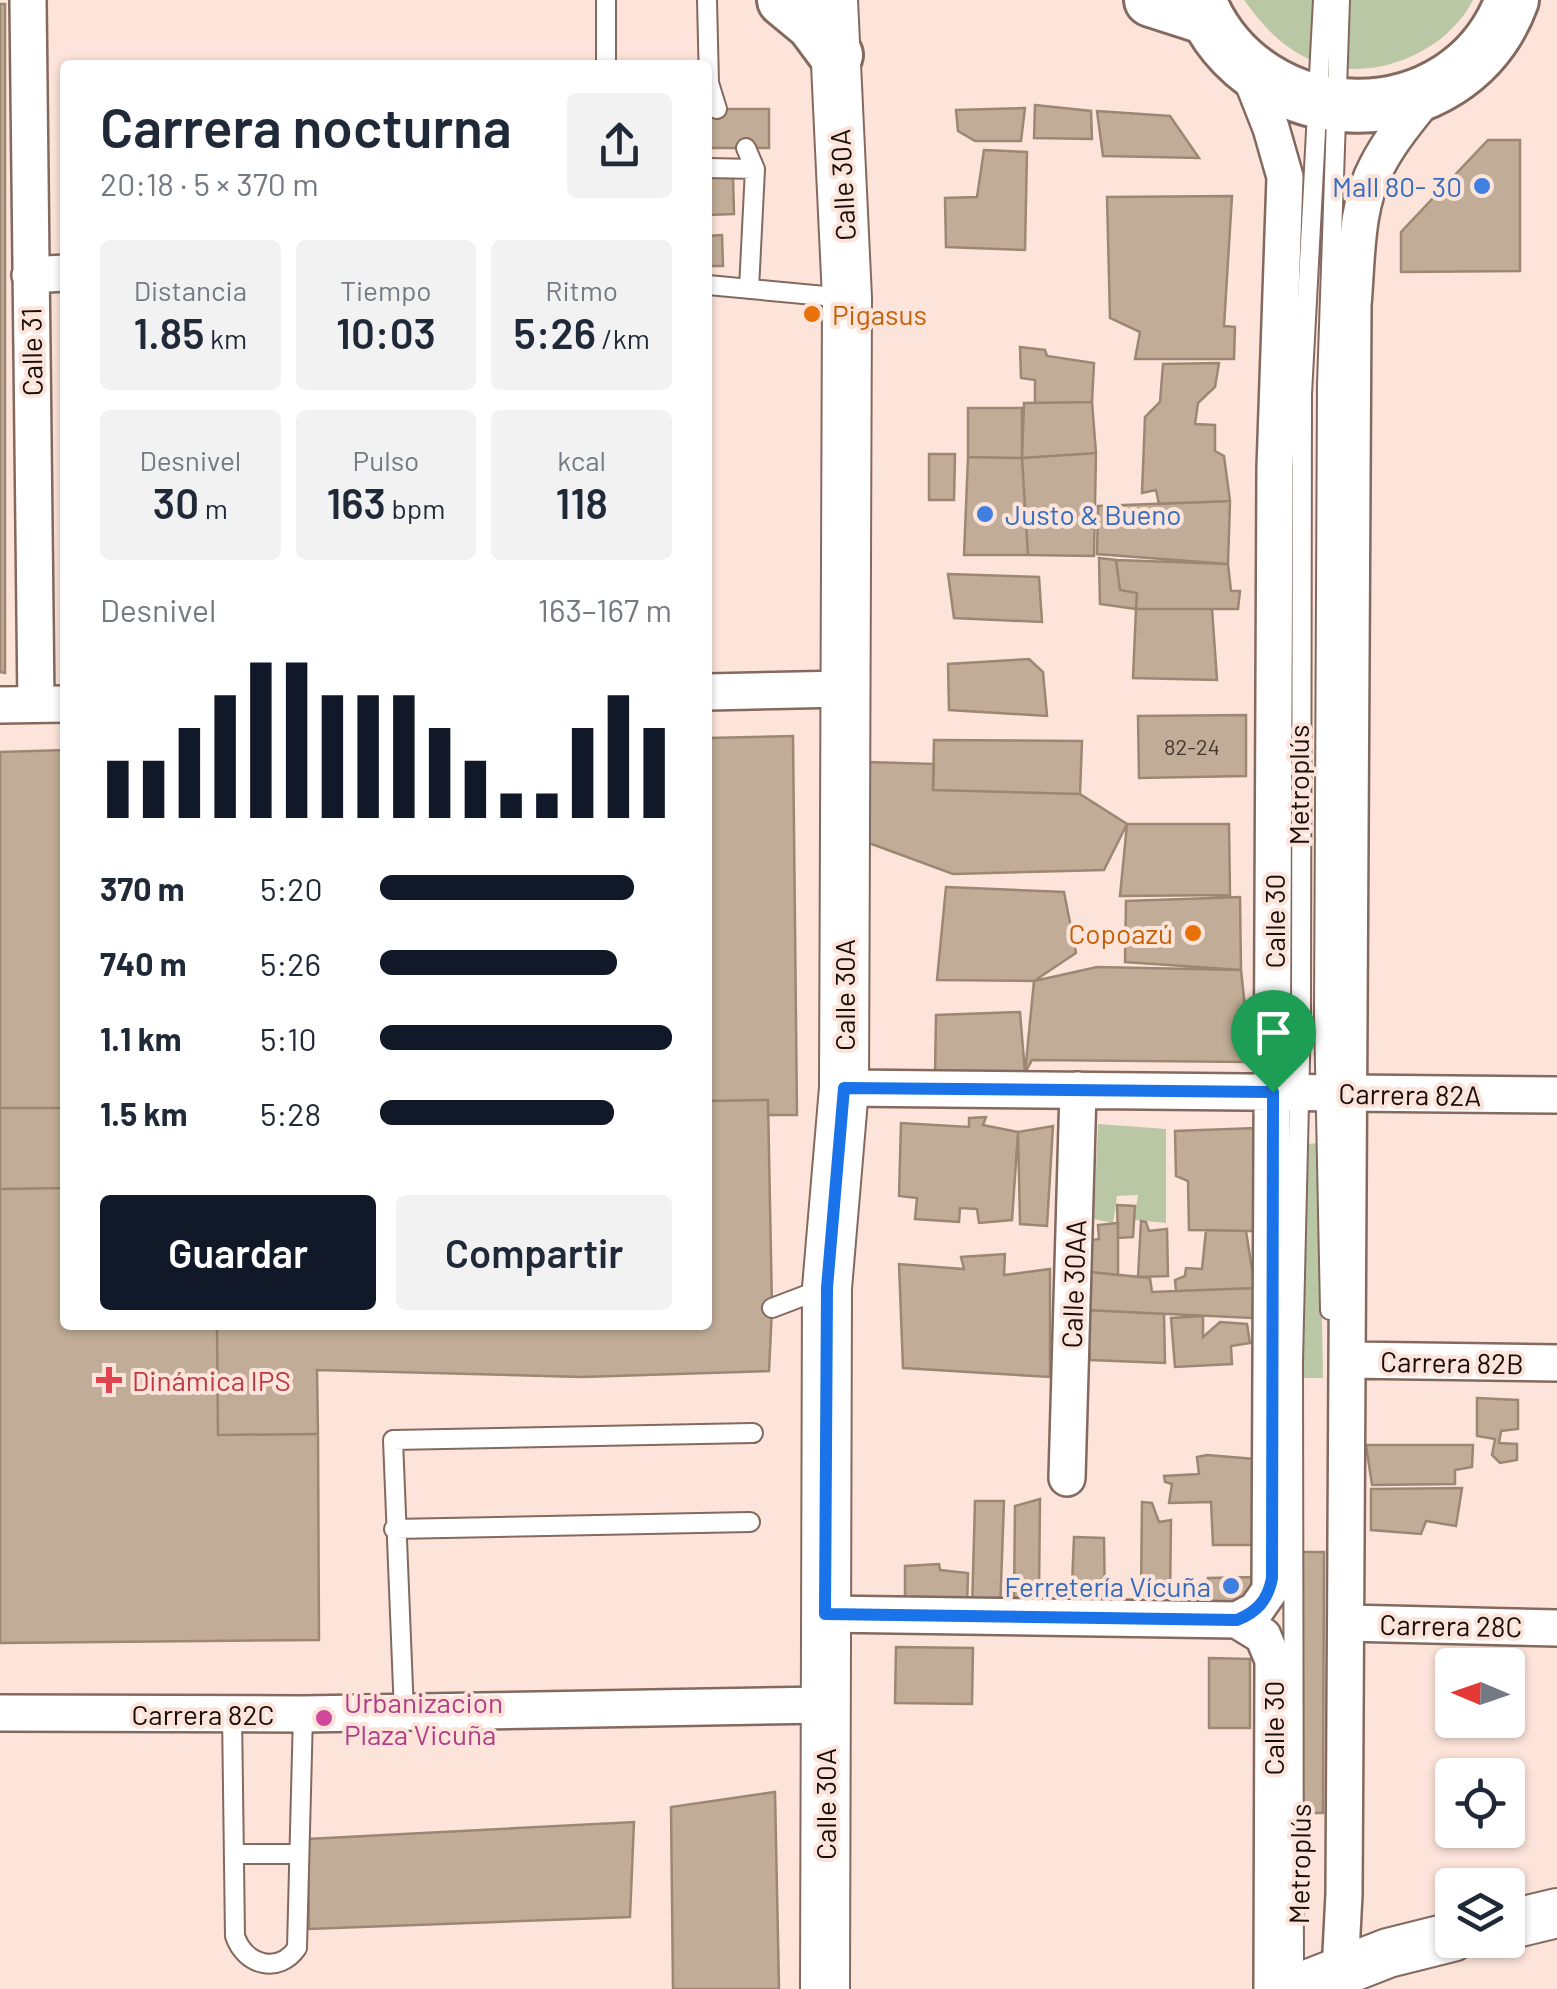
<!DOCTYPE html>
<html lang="es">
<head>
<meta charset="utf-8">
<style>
	body { margin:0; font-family:Barlow,sans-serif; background:#f2f2f3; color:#1f2937; height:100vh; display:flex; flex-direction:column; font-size:38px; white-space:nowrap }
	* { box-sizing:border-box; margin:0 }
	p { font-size:32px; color:#747a83 }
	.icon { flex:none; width:55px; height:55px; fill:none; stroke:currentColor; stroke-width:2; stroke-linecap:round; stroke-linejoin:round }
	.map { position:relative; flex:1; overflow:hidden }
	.drawer { position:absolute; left:60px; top:60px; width:652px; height:1270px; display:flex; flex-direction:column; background:#fff; border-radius:10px; box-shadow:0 2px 8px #0004 }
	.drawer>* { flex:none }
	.needle { width:65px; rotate:272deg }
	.controls { position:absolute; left:1435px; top:1648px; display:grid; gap:20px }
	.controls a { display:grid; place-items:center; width:90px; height:90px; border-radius:10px; background:#fff; box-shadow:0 2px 8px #0004; font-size:50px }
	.pin { position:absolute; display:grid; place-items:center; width:85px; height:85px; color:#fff; margin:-102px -42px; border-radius:50% 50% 50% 0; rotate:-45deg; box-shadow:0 0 10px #0007 }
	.pin .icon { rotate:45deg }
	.round { display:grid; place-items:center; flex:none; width:105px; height:105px; border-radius:10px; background:#f2f2f3 }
	.head { display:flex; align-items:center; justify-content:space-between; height:170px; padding:0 40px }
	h1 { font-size:55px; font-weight:600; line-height:75px }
	.figures { display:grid; grid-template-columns:repeat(3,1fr); gap:15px; height:170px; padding:10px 40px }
	.figures div { display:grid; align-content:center; border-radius:10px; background:#f2f2f3; text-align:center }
	.figures b { font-size:42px; font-weight:600 }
	.figures small { font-size:28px; font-weight:400 }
	.figures p { font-size:28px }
	.chart { height:280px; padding:20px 40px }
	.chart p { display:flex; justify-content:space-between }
	.chart svg { width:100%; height:180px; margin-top:10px; stroke:#111827; stroke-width:6 }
	.cta { display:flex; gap:20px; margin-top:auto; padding:20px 40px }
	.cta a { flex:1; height:115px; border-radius:10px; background:#111827; color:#fff; font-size:40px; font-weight:600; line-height:115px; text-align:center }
	.cta a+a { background:#f2f2f3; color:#1f2937 }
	ul { padding:0 40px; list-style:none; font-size:32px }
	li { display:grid; grid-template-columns:160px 120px 1fr; align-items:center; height:75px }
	li i { height:25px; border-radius:12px; background:#111827 }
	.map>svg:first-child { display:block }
</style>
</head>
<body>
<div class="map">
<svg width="1557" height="1989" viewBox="0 0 1557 1989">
	<rect width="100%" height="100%" fill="#fde4da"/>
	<path fill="#b9c7a5" d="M 1244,0 L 1473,0 C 1443,59 1357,89 1299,54 C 1275,40 1260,22 1244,0 Z
		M 1098,1124 L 1166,1129 L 1166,1223 L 1134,1220 L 1138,1195 L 1117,1196 L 1113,1223 L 1094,1219 Z
		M 1319,1143 L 1323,1378 L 1302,1378 L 1307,1144 Z"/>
	<path fill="#c1ad97" stroke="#9b8772" stroke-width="2.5" d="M 0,4 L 5,4 L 5,673 L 0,672 Z
		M 1035,105 L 1091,111 L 1092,139 L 1034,138 Z
		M 1025,108 L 1021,141 L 975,141 L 958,131 L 956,110 Z
		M 708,109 L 769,109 L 769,148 L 708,148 Z
		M 1097,111 L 1170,116 L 1199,158 L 1103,156 Z
		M 1488,140 L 1520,140 L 1520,271 L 1401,272 L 1401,232 Z
		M 984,150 L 1027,152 L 1025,250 L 946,247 L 945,198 L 977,197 Z
		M 708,177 L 733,177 L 734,214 L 708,215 Z
		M 1232,196 L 1224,326 L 1235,327 L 1234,359 L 1135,359 L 1140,332 L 1110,318 L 1107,197 Z
		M 722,235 L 723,266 L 708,266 L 708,236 Z
		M 1020,347 L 1045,350 L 1047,356 L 1094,363 L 1092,402 L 1035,403 L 1035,380 L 1021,378 Z
		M 1219,363 L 1215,387 L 1198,403 L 1195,424 L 1215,425 L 1215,451 L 1224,456 L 1230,501 L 1159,504 L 1156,490 L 1142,493 L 1145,417 L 1160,402 L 1163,364 Z
		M 1092,402 L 1096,453 L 1022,458 L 1024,403 Z
		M 968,408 L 1022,408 L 1022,458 L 968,457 Z
		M 1096,453 L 1094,556 L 1028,555 L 1022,458 Z
		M 929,454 L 955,454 L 954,500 L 929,500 Z
		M 968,457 L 1022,458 L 1028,555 L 964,555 Z
		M 1230,501 L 1228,564 L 1097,554 L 1098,506 Z
		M 1099,558 L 1116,560 L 1120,590 L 1137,593 L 1136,609 L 1100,604 Z
		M 1116,560 L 1228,564 L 1231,591 L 1240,591 L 1238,609 L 1136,609 L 1137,593 L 1120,590 Z
		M 948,574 L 1039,577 L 1042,622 L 954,618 Z
		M 1136,609 L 1212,609 L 1217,680 L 1133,678 Z
		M 1029,659 L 1043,672 L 1047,716 L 949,710 L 948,664 Z
		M 1246,715 L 1246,776 L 1139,778 L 1138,716 Z
		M 793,736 L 797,1115 L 768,1115 L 768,1100 L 708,1101 L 708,738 Z
		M 934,740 L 1082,741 L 1080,794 L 933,790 Z
		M 65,750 L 65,1108 L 0,1108 L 0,752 Z
		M 868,762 L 934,764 L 933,790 L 1080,794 L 1127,824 L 1104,870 L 953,874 L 869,843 Z
		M 1127,824 L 1229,824 L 1230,895 L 1120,896 Z
		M 946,887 L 1064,892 L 1076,953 L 1034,981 L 937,980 Z
		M 1240,897 L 1241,970 L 1125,962 L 1126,901 Z
		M 1097,967 L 1241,970 L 1251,1062 L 1032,1060 L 1025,1073 L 1034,981 Z
		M 1020,1012 L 1025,1073 L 935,1074 L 936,1015 Z
		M 768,1100 L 772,1308 L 769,1371 L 582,1377 L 317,1370 L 318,1434 L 218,1435 L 217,1325 L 708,1325 L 708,1101 Z
		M 0,1108 L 65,1108 L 65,1188 L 0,1189 Z
		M 986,1117 L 983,1125 L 1018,1132 L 1012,1220 L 979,1223 L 977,1209 L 960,1208 L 959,1222 L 915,1219 L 917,1198 L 899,1196 L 901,1123 L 969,1127 L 969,1118 Z
		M 1053,1126 L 1047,1226 L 1020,1224 L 1018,1132 Z
		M 1256,1128 L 1253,1231 L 1189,1230 L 1188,1181 L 1176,1176 L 1175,1131 Z
		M 65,1188 L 65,1325 L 217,1325 L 218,1435 L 318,1434 L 319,1640 L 0,1643 L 0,1189 Z
		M 1117,1205 L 1135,1206 L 1133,1237 L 1118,1238 Z
		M 1141,1221 L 1146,1222 L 1149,1231 L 1167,1229 L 1168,1276 L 1138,1277 Z
		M 1118,1223 L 1118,1275 L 1090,1272 L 1092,1240 L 1099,1239 L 1098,1225 Z
		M 1206,1230 L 1246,1231 L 1255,1288 L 1176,1291 L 1175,1280 L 1185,1276 L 1186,1268 L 1202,1269 Z
		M 1005,1254 L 1004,1275 L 1050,1269 L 1050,1377 L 903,1368 L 899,1264 L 964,1269 L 961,1257 Z
		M 1090,1272 L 1150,1278 L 1152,1292 L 1255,1288 L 1252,1318 L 1086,1310 Z
		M 1086,1310 L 1164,1314 L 1165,1363 L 1090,1360 Z
		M 1203,1316 L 1203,1337 L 1220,1322 L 1247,1324 L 1250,1343 L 1231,1346 L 1232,1364 L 1175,1367 L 1171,1318 Z
		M 1477,1398 L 1518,1400 L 1518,1429 L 1501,1431 L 1499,1443 L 1517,1444 L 1517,1460 L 1500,1463 L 1492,1455 L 1495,1439 L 1477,1436 Z
		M 1366,1445 L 1473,1445 L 1472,1467 L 1455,1470 L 1455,1484 L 1372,1485 Z
		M 1207,1455 L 1254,1459 L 1253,1545 L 1213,1545 L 1211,1502 L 1169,1503 L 1172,1484 L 1165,1482 L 1164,1476 L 1199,1474 L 1197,1457 Z
		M 1462,1488 L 1456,1526 L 1426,1521 L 1421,1534 L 1371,1530 L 1371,1489 Z
		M 1040,1499 L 1039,1592 L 1014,1598 L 1015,1506 Z
		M 975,1501 L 1004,1501 L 1000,1612 L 972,1610 Z
		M 1142,1502 L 1152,1503 L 1159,1522 L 1171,1520 L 1170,1597 L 1141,1594 Z
		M 1074,1537 L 1104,1538 L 1105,1607 L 1071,1610 Z
		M 1302,1552 L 1324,1552 L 1323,1813 L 1301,1813 Z
		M 939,1564 L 940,1570 L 968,1573 L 967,1607 L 905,1603 L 905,1566 Z
		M 1254,1577 L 1254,1594 L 1247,1602 L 1208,1603 L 1208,1578 Z
		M 896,1647 L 973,1648 L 972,1704 L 895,1703 Z
		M 1209,1658 L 1250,1659 L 1250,1728 L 1209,1728 Z
		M 775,1792 L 779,1989 L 673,1989 L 671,1807 Z
		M 634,1822 L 630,1917 L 309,1929 L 308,1839 Z"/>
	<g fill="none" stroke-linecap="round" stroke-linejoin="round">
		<g stroke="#84695e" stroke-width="22">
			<path id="lane" d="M 606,0 L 606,65
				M 707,0 L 709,83 L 717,109
				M 746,148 L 755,169 L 749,289
				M 708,168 L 755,169
				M 708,285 L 846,298
				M 772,1308 L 822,1289
				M 1330,1310 L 1324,1014 L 1327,385 L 1340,0
				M 394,1529 L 750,1522
				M 404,1713 L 393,1440 L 753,1433
				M 232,1714 L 235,1936 C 245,1966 279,1974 297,1948 L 303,1714
				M 234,1854 L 299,1854
				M 1294,1984 L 1293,1362 L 1301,1016 L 1302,394 L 1323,0"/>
		</g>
		<g stroke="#84695e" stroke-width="40">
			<path id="street" d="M 28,0 L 36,704
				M 30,275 L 65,273
				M 708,692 L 845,689
				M 0,705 L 65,704
				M 844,1088 L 1557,1095
				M 1347,1360 L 1557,1363
				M 1067,1478 L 1078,1090
				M 825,1614 L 1237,1620 L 1256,1610 L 1270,1590 L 1275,468 L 1285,177 L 1271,128 L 1247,67
				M 1237,1620 L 1263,1636 L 1273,1660 L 1272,1989
				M 1346,1623 L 1557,1628
				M 0,1713 L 303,1714 L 825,1705
				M 1340,1972 L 1344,1894 L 1353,305 C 1357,261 1355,206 1377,166 C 1391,138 1413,114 1432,89"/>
		</g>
		<g stroke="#84695e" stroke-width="52">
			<path id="secondary" d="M 1508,1925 L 1557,1913
				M 825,1989 L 827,1288 L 844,1088 L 847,298 L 833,0
				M 1296,1989 L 1388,1953 L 1452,1937"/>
		</g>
		<g stroke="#84695e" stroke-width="58">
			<path id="primary" d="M 784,0 L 813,24 L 836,55
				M 1151,0 L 1207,18
				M 1199,0 C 1255,139 1459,143 1512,0"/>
		</g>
		<use href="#lane" stroke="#fff" stroke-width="18"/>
		<use href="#street" stroke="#fff" stroke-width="35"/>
		<use href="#secondary" stroke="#fff" stroke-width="48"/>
		<use href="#primary" stroke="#fff" stroke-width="52"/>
	</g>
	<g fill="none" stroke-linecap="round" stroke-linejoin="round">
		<g stroke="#fff" stroke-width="20">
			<path id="route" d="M 844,1088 L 1273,1092 L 1272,1578 C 1268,1600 1257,1612 1237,1620 L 825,1614 L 827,1288 Z"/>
		</g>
		<use href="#route" stroke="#1a73e8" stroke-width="12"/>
	</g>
	<g fill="#3f7fe0" stroke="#fde4da" stroke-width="4">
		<circle cx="1482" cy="186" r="10"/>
		<circle cx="985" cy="514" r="10"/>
		<circle cx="1231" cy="1586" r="10"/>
	</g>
	<g fill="#e8710a" stroke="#fde4da" stroke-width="4">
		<circle cx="812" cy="314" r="10"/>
		<circle cx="1193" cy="933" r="10"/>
	</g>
	<path fill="#e0444e" stroke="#fde4da" stroke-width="4" d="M104 1365h10v10h10v10h-10v10h-10v-10h-10v-10h10z"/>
	<circle fill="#d1479c" stroke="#fde4da" stroke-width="4" cx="324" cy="1718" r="10"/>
	<g text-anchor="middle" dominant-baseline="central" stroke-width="8" stroke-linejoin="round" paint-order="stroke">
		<g font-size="22" fill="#42362d">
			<text x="1192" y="746">82-24</text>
		</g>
		<g font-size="28" fill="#180e0a" stroke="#fde4da">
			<text transform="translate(842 185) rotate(-93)">Calle 30A</text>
			<text transform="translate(31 352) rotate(-91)">Calle 31</text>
			<text transform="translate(1298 785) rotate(-90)">Metroplús</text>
			<text transform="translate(1274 921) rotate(-90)">Calle 30</text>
			<text transform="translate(844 995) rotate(-90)">Calle 30A</text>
			<text transform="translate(1410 1094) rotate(1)">Carrera 82A</text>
			<text transform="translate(1073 1284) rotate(-88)">Calle 30AA</text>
			<text transform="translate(1452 1362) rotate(1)">Carrera 82B</text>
			<text transform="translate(1451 1625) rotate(1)">Carrera 28C</text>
			<text x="203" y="1714">Carrera 82C</text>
			<text transform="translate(1273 1728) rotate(-90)">Calle 30</text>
			<text transform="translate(825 1804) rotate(-90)">Calle 30A</text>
			<text transform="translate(1299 1864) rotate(-89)">Metroplús</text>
		</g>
		<g font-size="28" fill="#366cbe" stroke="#fde4da" text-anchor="end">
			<text x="1462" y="186">Mall 80- 30</text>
			<text x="1005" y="514" text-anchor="start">Justo &amp; Bueno</text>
			<text x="1211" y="1586">Ferretería Vícuña</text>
		</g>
		<g font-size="28" fill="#c56008" stroke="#fde4da" text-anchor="start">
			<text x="832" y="314">Pigasus</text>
			<text x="1173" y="933" text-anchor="end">Copoazú</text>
		</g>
		<g font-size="28" fill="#be3a42" stroke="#fde4da" text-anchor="start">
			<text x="132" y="1380">Dinámica IPS</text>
		</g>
		<g font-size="28" fill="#b23c85" stroke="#fde4da" text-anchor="start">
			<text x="344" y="1702">Urbanizacion<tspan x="344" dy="32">Plaza Vicuña</tspan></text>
		</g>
	</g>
</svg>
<div class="controls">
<a><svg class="needle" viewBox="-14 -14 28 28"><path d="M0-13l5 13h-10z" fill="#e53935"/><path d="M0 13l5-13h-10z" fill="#747a83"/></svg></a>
<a><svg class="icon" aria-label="locate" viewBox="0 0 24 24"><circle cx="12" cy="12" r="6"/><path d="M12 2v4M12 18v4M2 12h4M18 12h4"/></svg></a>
<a><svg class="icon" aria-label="layers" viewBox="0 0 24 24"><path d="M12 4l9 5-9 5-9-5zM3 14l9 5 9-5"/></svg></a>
</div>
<div class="pin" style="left:1273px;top:1092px;background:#1e9e55"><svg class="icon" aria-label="arrive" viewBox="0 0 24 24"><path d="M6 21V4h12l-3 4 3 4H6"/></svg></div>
<section class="drawer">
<div class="head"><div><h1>Carrera nocturna</h1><p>20:18 · 5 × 370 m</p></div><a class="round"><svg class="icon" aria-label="share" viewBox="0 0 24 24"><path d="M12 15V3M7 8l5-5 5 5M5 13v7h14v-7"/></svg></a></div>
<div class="figures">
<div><p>Distancia</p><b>1.85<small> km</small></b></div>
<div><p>Tiempo</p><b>10:03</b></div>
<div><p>Ritmo</p><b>5:26<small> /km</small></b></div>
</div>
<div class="figures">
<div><p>Desnivel</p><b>30<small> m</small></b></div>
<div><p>Pulso</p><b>163<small> bpm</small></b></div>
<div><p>kcal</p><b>118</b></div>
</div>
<div class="chart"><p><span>Desnivel</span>163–167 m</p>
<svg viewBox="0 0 160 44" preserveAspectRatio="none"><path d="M5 44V30M15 44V30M25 44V22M35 44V14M45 44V6M55 44V6M65 44V14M75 44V14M85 44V14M95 44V22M105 44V30M115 44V38M125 44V38M135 44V22M145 44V14M155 44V22"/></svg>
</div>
<ul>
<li><b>370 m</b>5:20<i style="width:87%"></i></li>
<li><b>740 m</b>5:26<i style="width:81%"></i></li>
<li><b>1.1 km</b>5:10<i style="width:100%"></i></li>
<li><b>1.5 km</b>5:28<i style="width:80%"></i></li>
</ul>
<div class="cta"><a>Guardar</a><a>Compartir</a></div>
</section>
</div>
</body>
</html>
